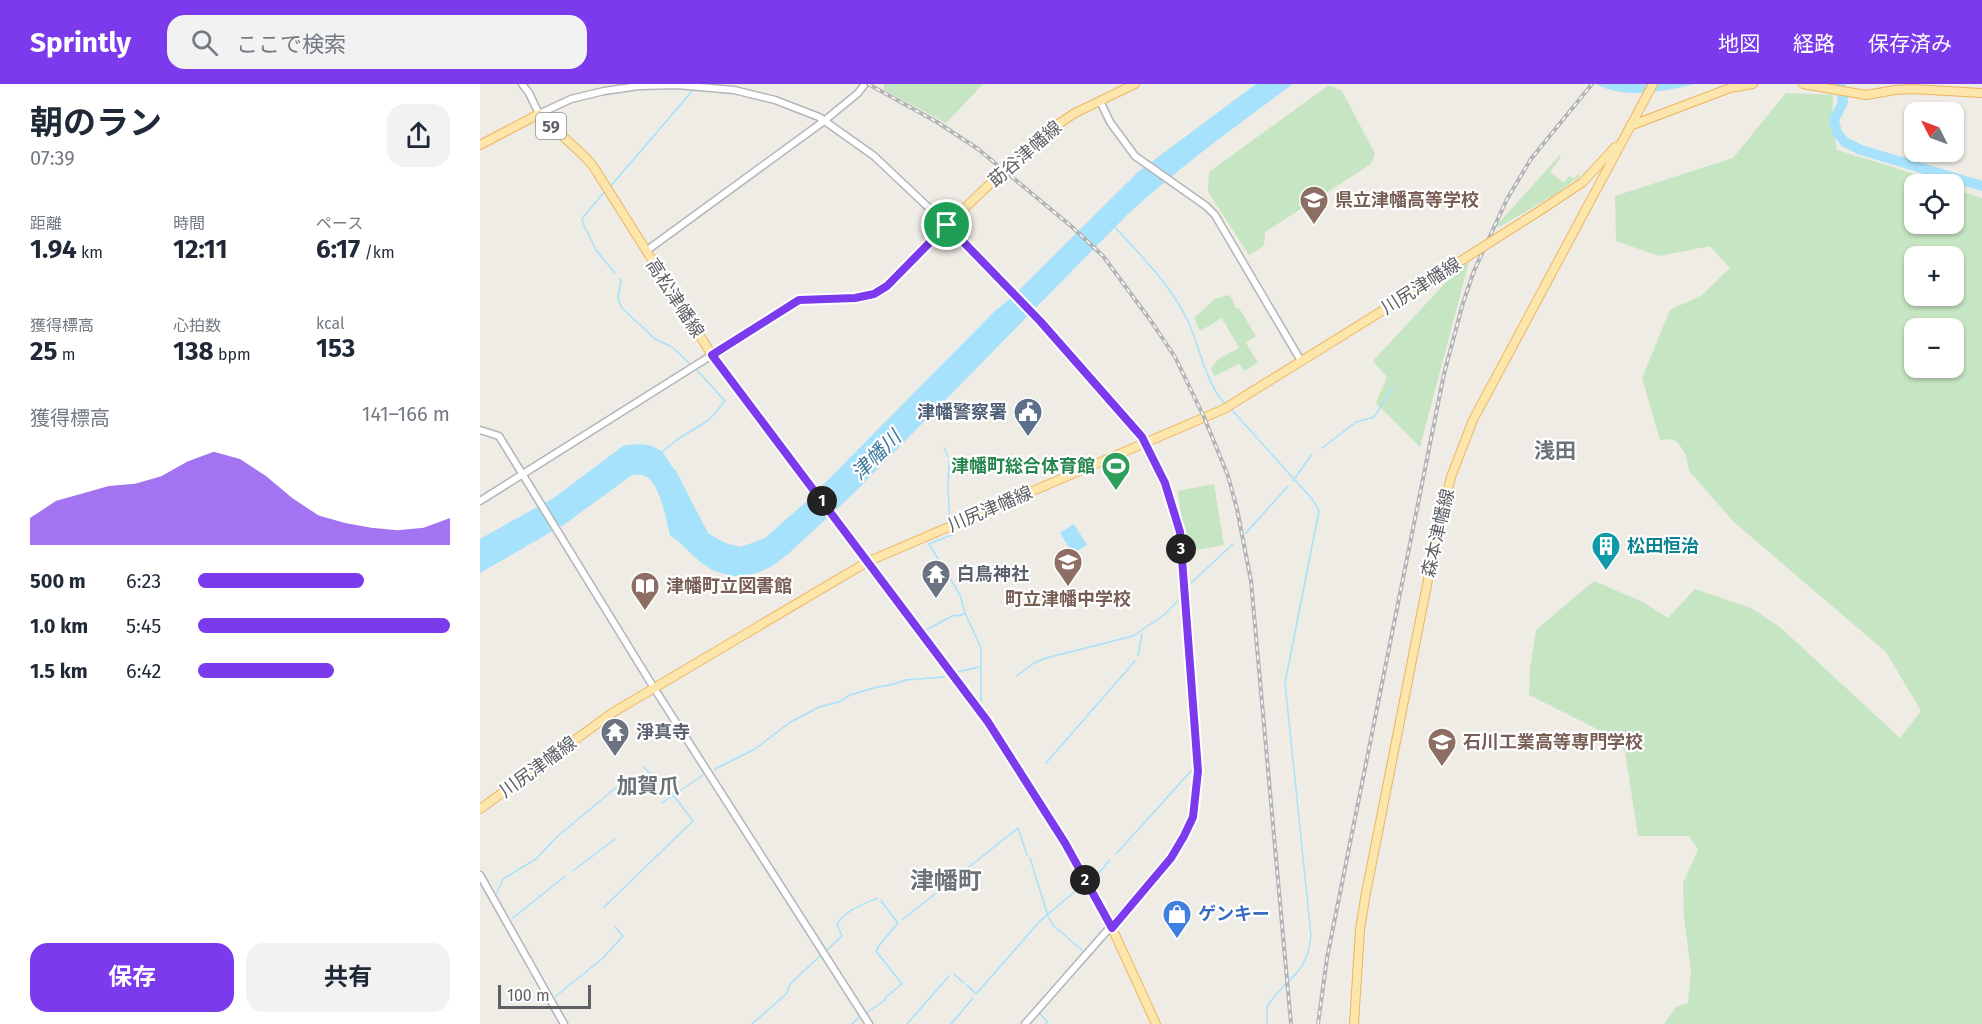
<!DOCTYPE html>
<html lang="ja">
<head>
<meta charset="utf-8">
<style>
	body { margin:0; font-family:"Fira Sans","Noto Sans JP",sans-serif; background:#f2f2f3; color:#1f2937; height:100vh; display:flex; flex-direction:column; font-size:22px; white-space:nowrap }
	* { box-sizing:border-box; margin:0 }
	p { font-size:20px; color:#747a83 }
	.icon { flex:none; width:33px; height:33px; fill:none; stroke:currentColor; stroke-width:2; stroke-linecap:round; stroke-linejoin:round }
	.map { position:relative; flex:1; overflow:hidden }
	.details { display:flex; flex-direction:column; background:#fff; width:480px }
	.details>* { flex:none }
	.needle { width:39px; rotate:312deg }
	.tools { position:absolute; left:1424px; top:18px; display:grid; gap:12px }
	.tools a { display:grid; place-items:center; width:60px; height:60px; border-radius:12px; background:#fff; box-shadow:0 2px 4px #0004; font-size:30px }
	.scale { position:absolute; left:18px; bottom:15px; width:93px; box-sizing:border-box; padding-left:6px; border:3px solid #5d6165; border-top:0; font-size:16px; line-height:21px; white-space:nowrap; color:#5d6165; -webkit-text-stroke:4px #fff; paint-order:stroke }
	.pin { position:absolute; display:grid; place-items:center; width:51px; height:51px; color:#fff; margin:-26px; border:3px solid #fff; border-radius:50%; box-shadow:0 2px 6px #0007 }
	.km { position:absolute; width:30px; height:30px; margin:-15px; border-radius:50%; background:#222; color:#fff; font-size:16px; line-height:30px; text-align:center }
	.round { display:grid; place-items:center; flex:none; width:63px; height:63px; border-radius:18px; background:#f2f2f3 }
	.summary { display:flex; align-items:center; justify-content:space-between; height:102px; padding:0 30px }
	h1 { font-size:33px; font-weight:700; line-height:45px }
	.metrics { display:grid; grid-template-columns:repeat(3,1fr); gap:9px; height:102px; padding:6px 30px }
	.metrics div { display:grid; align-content:center }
	.metrics b { font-size:26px; font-weight:700 }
	.metrics small { font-size:16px; font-weight:400 }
	.metrics p { font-size:16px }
	.chart { height:168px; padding:12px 30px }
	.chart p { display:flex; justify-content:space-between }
	.chart svg { width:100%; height:108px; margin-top:6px; fill:#7c3aed; opacity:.7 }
	.cta { display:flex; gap:12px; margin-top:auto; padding:12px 30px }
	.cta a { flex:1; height:69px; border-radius:18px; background:#7c3aed; color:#fff; font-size:24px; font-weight:700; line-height:69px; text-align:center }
	.cta a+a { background:#f2f2f3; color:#1f2937 }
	ul { padding:0 30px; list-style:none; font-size:20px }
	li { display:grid; grid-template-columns:96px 72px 1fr; align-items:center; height:45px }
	li i { height:15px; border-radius:8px; background:#7c3aed }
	header { display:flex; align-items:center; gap:36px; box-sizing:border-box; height:84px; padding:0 30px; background:#7c3aed; color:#fff }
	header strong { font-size:28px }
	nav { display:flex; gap:33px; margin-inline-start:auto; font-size:21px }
	.search { width:420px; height:54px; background:#f2f2f3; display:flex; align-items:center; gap:15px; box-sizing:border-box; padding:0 21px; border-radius:18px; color:#747a83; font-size:22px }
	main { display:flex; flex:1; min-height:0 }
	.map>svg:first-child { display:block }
</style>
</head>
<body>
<header>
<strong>Sprintly</strong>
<div class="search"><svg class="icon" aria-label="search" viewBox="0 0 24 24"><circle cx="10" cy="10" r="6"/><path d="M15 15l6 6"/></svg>ここで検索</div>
<nav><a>地図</a><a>経路</a><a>保存済み</a></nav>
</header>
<main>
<section class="details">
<div class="summary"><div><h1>朝のラン</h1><p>07:39</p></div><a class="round"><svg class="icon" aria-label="share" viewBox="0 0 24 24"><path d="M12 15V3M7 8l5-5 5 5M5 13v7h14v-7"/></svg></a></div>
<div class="metrics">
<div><p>距離</p><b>1.94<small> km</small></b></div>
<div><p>時間</p><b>12:11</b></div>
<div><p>ペース</p><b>6:17<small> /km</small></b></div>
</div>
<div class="metrics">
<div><p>獲得標高</p><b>25<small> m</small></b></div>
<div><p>心拍数</p><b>138<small> bpm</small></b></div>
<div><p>kcal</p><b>153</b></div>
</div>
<div class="chart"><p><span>獲得標高</span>141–166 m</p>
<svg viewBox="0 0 160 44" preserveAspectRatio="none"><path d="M0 44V33L10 26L20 23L30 20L40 19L50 16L60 10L70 6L80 9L90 16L100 25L110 32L120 35L130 37L140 38L150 37L160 33V44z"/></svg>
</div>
<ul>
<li><b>500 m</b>6:23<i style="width:66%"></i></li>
<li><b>1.0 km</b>5:45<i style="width:100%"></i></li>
<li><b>1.5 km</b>6:42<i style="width:54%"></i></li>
</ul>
<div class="cta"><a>保存</a><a>共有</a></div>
</section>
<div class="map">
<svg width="1502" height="940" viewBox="0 0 1502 940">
	<rect width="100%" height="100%" fill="#efebe5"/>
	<path fill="#c6e5c2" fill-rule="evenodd" d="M 404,0 L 503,0 L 466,39 L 404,6 Z
		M 849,1 L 862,7 L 895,70 L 891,80 L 785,148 L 784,162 L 769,171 L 728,108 L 729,88 Z
		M 1306,9 L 1353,11 L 1352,39 L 1357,66 L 1416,84 L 1461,100 L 1434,100 L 1434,140 L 1473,140 L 1473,105 L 1502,114 L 1502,940 L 1184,940 L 1196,923 L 1208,919 L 1211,886 L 1204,833 L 1203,799 L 1218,766 L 1209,752 L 1158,752 L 1145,667 L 1133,653 L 1049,611 L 1050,585 L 1056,546 L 1114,497 L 1163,518 L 1188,534 L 1215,505 L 1271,524 L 1300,543 L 1420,654 L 1441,627 L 1406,568 L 1254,438 L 1209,387 L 1206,371 L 1199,360 L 1193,355 L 1180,356 L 1162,294 L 1190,226 L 1222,211 L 1250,184 L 1230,162 L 1179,172 L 1136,157 L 1135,112 L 1253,74 ZM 1473,172 L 1473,212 L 1434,212 L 1434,172 ZM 1473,244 L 1473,284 L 1434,284 L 1434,244 Z
		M 1080,71 L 1081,73 L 1070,88 L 1084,99 L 1089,92 L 1094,95 L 1098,90 L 1100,92 L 1074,111 L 1021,142 L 1015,143 Z
		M 989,178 L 940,363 L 896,319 L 907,293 L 893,277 L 981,182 Z
		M 748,211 L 752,214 L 756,225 L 759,224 L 776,252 L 766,259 L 778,279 L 764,287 L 759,280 L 735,292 L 731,286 C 736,273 749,270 759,264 L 742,234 L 720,247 L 714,234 L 735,215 Z
		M 734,400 L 744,461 L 706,468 L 698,407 Z"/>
	<path fill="#a7e2fc" d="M 776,0 L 813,0 C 756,42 699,83 647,131 L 373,410 L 307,471 L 291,483 L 277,489 L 263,492 L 251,492 L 234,487 L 219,477 L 197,456 L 190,452 C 187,438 180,401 167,393 C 162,390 157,391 152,391 L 85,440 L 0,489 L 0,455 L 75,413 L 143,362 C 154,359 172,359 181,367 C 187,373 190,381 196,387 L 228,449 L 245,459 L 261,463 L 285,454 L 326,418 L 516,226 L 530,215 L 658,88 Z
		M 1116,0 L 1215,0 C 1184,7 1145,16 1116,0 Z
		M 594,440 L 607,461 L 593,470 L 580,449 Z"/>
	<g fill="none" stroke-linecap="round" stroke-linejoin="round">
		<path stroke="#a7e2fc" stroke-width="1.5" d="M 129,104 L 214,5
			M 125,107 L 104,132 L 102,137 L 116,166 L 135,189
			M 635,143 C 659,170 688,198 705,231 C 720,260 723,295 745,320
			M 139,194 L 141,197 L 138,214 L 141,223 L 175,255 L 192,263 L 211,281
			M 751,325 L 833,416 L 839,427 L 805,599 L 831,851 C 828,892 805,893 787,923 L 787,940
			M 464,364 L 468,373
			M 842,364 L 876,338 L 894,333 L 913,303
			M 182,368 L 198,355 L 229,336 L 245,317 L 215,284
			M 469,378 L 468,405 L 470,438
			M 813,397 L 832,370
			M 766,449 L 808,402
			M 711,499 L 753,460
			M 485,529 L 501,564 L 501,617
			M 446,546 L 474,531 L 479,532 L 485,529 L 480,511 L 449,460 L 474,450 L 472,447
			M 658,572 L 662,550
			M 477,588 L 499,583
			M 537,592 L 554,579 L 566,574 L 653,552 L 684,531 L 700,515
			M 566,679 L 655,577
			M 235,685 L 275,665 L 309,639 L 339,623 L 359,618 L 370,611 L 397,603 L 410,601 L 426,596 L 464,593
			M 182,719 L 223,691
			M 636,770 L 711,687
			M 550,774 L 568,832 L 573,841 L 604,868
			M 93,787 L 135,755
			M 612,797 L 629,777
			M 17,809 L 23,795 L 56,775 L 78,752 L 138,702
			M 124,823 L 213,737 L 188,704 L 163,683
			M 33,834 L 84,793
			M 422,836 L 538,744 L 547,771
			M 346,867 L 362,852 L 357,841 C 363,827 384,820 397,814
			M 474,890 L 484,899
			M 487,901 L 496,910 L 560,837 L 600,803
			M 76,912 L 123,874 L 143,852 L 135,843
			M 386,929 L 405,916 L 406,913 L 422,900 L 396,867 L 401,859 L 418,839 L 401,817
			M 559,929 L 567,937 L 566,940
			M 272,940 L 306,910 L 310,900 L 341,871
			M 372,940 L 378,934
			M 427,940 L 469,892
			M 471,940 L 493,914"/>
		<path stroke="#a7e2fc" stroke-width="10" d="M 1361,0 L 1363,18 L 1354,36 L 1357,49 L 1365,58 L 1381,66 L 1502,102"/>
		<g stroke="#b2b6b9" stroke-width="9">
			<path id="minor" d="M 42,0 L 49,9 L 59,30 L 91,15 L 124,7 L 159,2 L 197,1 L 254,6 L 295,16 L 339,33 L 394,72 L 467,141 L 560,237 L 662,353 L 685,399 L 700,448 L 718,687 L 713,733 L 704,752 L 691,774 L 545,940
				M 620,17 L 630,38 L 655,72 L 726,122 L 735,131 L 821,277
				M 166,167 L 344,37 L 378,9 L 385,0
				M 0,346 L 19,352 L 174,604 L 389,940
				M 0,417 L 232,271
				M 0,791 L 84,940"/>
		</g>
		<g stroke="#edb45f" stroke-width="10">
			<path id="major" d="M 1323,0 L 1386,11 L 1415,6 L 1432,5 L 1502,9
				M 1150,42 L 1250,4 L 1273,0
				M 0,61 L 59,30 L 106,74 L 113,82 L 232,271 L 508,638 L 585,759 L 632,844 L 676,940
				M 1064,124 L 1103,98 L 1135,63
				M 232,271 L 319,216 L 375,214 L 394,210 L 407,202 L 467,141 L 559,53 L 595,29 L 655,0
				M 0,725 L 132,629 L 387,478 L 744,325 L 910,222
				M 874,940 L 880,846 L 885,814 L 958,445 L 971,393 L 993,336 L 1173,0"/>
		</g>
		<use href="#minor" stroke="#fff" stroke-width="6"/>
		<use href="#major" stroke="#fde6ac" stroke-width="8"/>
		<g stroke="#b3b4b5" stroke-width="4">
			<path id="rail" d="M 388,0 L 457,38 L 498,65 L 591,142 L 623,172 L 671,237 L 695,273 L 724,333 L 748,392 L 757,425 L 771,497 L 811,940
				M 838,940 L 847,874 L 964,290 L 983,219 L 994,187 L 1027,115 L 1051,75 L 1112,0"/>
		</g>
		<use href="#rail" stroke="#fff" stroke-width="1.5" stroke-dasharray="4.5" stroke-linecap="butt"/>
		<g stroke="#edb45f" stroke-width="10" stroke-linecap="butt">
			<path id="major-bridge" d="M 910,222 L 1064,124"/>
		</g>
		<use href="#major-bridge" stroke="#fde6ac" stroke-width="8"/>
	</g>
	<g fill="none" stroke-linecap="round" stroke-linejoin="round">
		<g stroke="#fff" stroke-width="12">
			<path id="route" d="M 467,141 L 560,237 L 662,353 L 685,399 L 700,448 L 718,687 L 713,733 L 704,752 L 691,774 L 632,844 L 585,759 L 508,638 L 232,271 L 319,216 L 375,214 L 394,210 L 407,202 Z"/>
		</g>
		<use href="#route" stroke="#7c3aed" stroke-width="8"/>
	</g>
	<defs>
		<g id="school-pin" transform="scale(1.5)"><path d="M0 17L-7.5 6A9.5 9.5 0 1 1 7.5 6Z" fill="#8d6e63" stroke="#fff"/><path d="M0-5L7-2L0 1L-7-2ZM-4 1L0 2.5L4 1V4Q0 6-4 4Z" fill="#fff"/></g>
		<g id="civic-pin" transform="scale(1.5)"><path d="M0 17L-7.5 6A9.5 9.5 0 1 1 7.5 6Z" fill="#5c6f8a" stroke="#fff"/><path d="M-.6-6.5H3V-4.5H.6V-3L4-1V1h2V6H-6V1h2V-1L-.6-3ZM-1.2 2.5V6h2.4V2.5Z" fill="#fff"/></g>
		<g id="stadium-pin" transform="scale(1.5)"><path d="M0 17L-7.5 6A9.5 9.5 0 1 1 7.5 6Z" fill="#2e9e5b" stroke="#fff"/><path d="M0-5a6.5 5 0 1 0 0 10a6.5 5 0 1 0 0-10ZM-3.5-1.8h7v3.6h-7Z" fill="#fff"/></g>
		<g id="building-pin" transform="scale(1.5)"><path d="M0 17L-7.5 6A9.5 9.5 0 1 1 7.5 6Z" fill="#0f9aa8" stroke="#fff"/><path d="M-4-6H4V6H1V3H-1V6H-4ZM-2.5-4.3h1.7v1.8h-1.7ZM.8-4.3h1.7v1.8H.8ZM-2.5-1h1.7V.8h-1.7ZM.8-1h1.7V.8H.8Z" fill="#fff"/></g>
		<g id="temple-pin" transform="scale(1.5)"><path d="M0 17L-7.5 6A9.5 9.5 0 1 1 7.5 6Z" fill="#6b7280" stroke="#fff"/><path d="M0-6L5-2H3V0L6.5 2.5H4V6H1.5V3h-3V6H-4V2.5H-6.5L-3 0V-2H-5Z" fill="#fff"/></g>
		<g id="library-pin" transform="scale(1.5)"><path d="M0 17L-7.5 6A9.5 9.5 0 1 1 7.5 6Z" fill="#8d6e63" stroke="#fff"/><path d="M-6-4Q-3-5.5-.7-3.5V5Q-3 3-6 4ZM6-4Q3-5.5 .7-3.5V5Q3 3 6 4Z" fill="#fff"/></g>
		<g id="shop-pin" transform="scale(1.5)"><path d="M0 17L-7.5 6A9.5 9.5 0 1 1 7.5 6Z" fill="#3f7fe0" stroke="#fff"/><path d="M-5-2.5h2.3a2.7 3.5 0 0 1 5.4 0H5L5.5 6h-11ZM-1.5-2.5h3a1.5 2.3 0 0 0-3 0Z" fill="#fff"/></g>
	</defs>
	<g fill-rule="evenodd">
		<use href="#school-pin" x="834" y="116"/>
		<use href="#civic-pin" x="548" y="328"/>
		<use href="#stadium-pin" x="636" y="382"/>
		<use href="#building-pin" x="1126" y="462"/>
		<use href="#school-pin" x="588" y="478"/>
		<use href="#temple-pin" x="456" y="490"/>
		<use href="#library-pin" x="165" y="502"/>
		<use href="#temple-pin" x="135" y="648"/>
		<use href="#school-pin" x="962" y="658"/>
		<use href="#shop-pin" x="697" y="830"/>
	</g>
	<g text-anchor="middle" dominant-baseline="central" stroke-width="4.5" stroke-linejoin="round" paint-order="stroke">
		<rect fill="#fff" stroke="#8e9093" stroke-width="1.5" x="56" y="29" width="30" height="26" rx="4.5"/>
		<g font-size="16" font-weight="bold" fill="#5d6165">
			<text x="71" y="42">59</text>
		</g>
		<g font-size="18" fill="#5d6165" stroke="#fff">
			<text transform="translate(545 70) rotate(-41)">莇谷津幡線</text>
			<text transform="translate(941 202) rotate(-32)">川尻津幡線</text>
			<text transform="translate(195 214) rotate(57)">高松津幡線</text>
			<text transform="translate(510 425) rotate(-23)">川尻津幡線</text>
			<text transform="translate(958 449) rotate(-77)">森本津幡線</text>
			<text transform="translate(58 683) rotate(-36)">川尻津幡線</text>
		</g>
		<g font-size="18" font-weight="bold" fill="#785e54" stroke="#fff" text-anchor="start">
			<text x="855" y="116">県立津幡高等学校</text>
			<text x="186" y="502">津幡町立図書館</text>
			<text x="588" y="515" text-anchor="middle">町立津幡中学校</text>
			<text x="983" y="658">石川工業高等専門学校</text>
		</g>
		<g font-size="18" font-weight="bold" fill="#4e5e75" stroke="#fff" text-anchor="end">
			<text x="527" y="328">津幡警察署</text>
		</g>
		<g font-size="18" font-weight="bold" fill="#27864d" stroke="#fff" text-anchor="end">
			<text x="615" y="382">津幡町総合体育館</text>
		</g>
		<g font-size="18" font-weight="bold" fill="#0d838f" stroke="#fff" text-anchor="start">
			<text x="1147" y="462">松田恒治</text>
		</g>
		<g font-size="18" font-weight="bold" fill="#5b616d" stroke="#fff" text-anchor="start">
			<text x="477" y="490">白鳥神社</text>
			<text x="156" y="648">淨真寺</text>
		</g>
		<g font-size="18" font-weight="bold" fill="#366cbe" stroke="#fff" text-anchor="start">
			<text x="718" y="830">ゲンキー</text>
		</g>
		<g font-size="20" font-style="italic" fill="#3e789d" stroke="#fff">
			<text transform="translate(396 371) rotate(-45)">津幡川</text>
		</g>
		<g font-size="21" font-weight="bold" fill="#6e7377" stroke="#fff">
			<text x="1075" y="367">浅田</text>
			<text x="168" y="702">加賀爪</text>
		</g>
		<g font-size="24" font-weight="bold" fill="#6e7377" stroke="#fff">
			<text x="466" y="797">津幡町</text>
		</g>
	</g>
</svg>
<div class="tools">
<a><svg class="needle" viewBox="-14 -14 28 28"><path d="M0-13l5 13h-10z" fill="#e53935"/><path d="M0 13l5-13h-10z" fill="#747a83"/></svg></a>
<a><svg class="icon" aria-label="locate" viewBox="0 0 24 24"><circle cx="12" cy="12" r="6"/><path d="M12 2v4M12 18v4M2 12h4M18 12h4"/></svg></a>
<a>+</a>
<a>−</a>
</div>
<div class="scale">100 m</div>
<div class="pin" style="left:467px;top:141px;background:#1e9e55"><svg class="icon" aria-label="arrive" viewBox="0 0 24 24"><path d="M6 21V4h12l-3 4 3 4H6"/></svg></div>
<b class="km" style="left:342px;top:417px">1</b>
<b class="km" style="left:605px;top:796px">2</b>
<b class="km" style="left:701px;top:465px">3</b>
</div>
</main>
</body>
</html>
